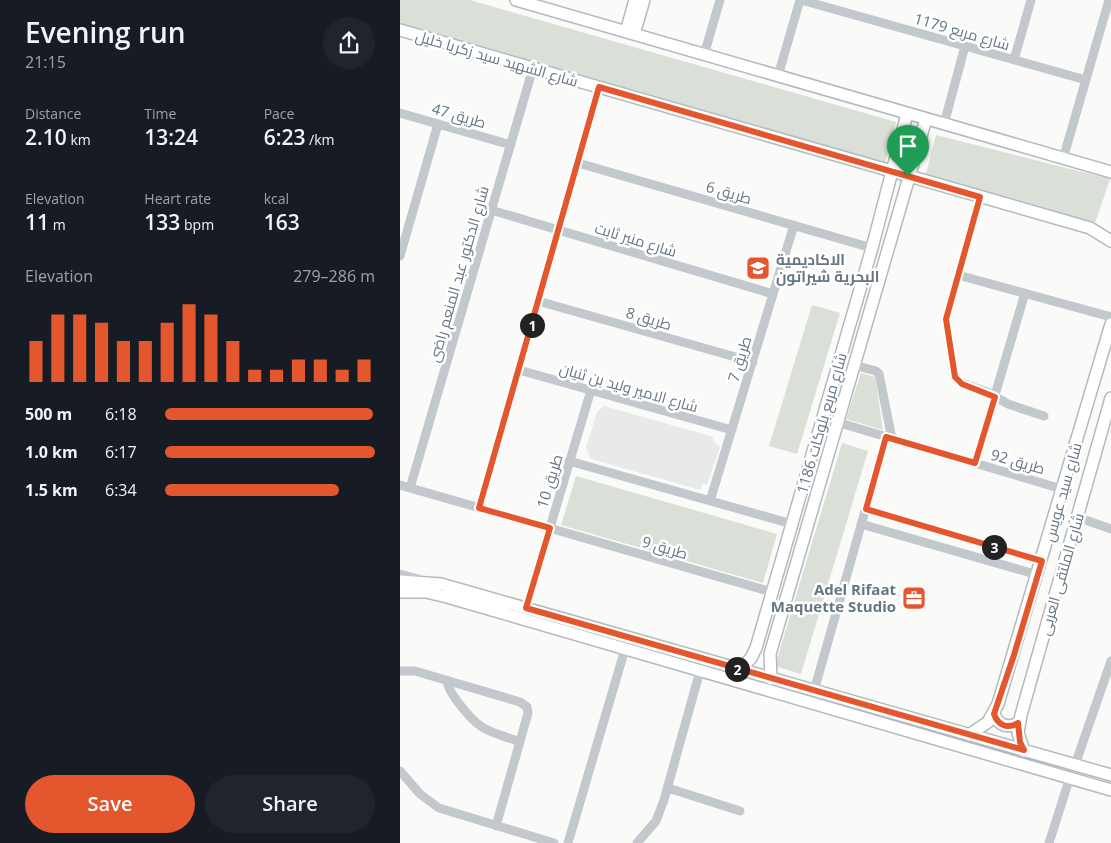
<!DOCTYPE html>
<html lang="en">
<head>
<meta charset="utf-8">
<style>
	body { margin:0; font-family:"Open Sans",Cairo,sans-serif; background:#20242c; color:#f1f3f6; height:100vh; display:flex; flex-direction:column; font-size:19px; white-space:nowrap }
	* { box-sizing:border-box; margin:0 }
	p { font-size:16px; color:#9ea1a6 }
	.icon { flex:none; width:28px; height:28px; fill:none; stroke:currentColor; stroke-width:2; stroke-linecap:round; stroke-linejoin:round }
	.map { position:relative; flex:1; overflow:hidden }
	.side { display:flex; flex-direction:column; background:#171b24; width:400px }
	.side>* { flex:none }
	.pin { position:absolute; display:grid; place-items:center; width:42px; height:42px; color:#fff; margin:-51px -21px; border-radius:50% 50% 50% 0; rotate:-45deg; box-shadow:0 0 5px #0007 }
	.pin .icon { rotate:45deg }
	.km { position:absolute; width:25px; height:25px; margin:-12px; border-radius:50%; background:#222; color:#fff; font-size:14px; line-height:25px; text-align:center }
	.round { display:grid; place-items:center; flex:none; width:52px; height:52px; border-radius:26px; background:#20242c }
	.head { display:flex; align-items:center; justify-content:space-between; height:85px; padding:0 25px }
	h1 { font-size:28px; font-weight:600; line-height:38px }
	.figures { display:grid; grid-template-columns:repeat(3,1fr); gap:8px; height:85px; padding:5px 25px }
	.figures div { display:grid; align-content:center }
	.figures b { font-size:21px; font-weight:600 }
	.figures small { font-size:14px; font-weight:400 }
	.figures p { font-size:14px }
	.chart { height:140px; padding:10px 25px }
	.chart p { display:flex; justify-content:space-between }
	.chart svg { width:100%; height:90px; margin-top:5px; stroke:#e4572e; stroke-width:6 }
	.primary-button { display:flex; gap:10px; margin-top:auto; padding:10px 25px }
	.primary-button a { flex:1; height:58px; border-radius:30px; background:#e4572e; color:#fff; font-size:20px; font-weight:600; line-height:58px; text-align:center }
	.primary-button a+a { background:#20242c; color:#f1f3f6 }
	ul { padding:0 25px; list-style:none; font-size:16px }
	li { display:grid; grid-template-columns:80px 60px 1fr; align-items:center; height:38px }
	li i { height:12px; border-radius:6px; background:#e4572e }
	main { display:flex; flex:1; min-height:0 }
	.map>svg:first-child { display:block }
</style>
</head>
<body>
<main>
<section class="side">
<div class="head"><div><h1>Evening run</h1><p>21:15</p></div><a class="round"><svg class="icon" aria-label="share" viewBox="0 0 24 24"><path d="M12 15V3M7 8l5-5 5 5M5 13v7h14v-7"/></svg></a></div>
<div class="figures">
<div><p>Distance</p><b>2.10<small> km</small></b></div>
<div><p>Time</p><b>13:24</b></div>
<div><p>Pace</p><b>6:23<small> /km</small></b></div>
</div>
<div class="figures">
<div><p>Elevation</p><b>11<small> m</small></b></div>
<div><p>Heart rate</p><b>133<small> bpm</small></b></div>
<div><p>kcal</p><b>163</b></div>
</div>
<div class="chart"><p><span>Elevation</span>279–286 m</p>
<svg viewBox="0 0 160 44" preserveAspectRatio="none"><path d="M5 44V24M15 44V11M25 44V11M35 44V15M45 44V24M55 44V24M65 44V15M75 44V6M85 44V11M95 44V24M105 44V38M115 44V38M125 44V33M135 44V33M145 44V38M155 44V33"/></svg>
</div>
<ul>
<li><b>500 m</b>6:18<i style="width:99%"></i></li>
<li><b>1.0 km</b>6:17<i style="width:100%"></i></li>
<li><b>1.5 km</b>6:34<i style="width:83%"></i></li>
</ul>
<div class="primary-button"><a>Save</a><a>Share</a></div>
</section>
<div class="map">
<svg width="711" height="843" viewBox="0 0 711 843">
	<rect width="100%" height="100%" fill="#fafaf8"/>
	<path fill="#e8e9e9" d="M 204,406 L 314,437 L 313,441 L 320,447 L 307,485 L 303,483 L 300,490 L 191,459 L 186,448 L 197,412 Z"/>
	<path fill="#dadfd7" d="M 0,0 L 70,0 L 496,122 L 485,163 L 0,24 Z
		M 536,135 L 710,179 L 693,229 L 525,177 Z
		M 412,305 L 440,313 L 397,454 L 369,446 Z
		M 461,373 L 475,377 L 483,430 L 446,419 Z
		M 442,443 L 468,451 L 401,674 L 375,666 Z
		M 176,476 L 377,534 L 363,583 L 161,525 Z"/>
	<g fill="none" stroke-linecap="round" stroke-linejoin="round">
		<g stroke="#b3babf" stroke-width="14">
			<path id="secondary" d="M 116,0 L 711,172
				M 0,30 L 690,228 L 711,241
				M 226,32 L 235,0
				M 234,34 L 244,0
				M 0,581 L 41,584 L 711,775
				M 0,592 L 26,592 L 47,597 L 711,790
				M 340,670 L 351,658 L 356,648 L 472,248 L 507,114
				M 371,679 L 370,654 L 526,119
				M 594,714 C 598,725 608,729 618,723
				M 569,735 L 588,722 L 598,704 L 711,324
				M 624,751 L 618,733 L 621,715 L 711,398"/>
		</g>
		<path stroke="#c3c8cc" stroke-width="9" d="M 401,0 L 686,80
			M 304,55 L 320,0
			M 614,60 L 631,0
			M 378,76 L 400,0
			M 0,113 L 111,145
			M 544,124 L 565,46
			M 663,159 L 709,0
			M 178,163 L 472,248
			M 580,197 L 546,319 L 554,374 L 557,380 L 562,383 L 587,392 L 608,404 L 644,416
			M 91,210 L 373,294
			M 0,256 L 38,124
			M 558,275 L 711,317
			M 138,301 L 353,362
			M 454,365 L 476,371 L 479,374 L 492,439
			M 119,370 L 332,430
			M 423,418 L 662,489
			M 169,461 L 392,524
			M 575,463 L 625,293
			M 0,485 L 372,592
			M 10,488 L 133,68
			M 310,501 L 394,225
			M 79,508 L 199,87
			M 466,509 L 642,561
			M 677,517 L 711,529
			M 461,524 L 638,575
			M 0,574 L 18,579
			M 126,608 L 191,390
			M 0,671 L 15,671 L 120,702 L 127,707 L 128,713 L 96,826
			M 47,680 C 47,692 72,721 82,727 C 93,734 108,737 120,742
			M 414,691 L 486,437
			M 675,765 L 711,661
			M 0,771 L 20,794 L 39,808 L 154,843
			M 268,788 L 340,811
			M 168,843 L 225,649
			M 237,843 L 256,821 L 264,800 L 300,671
			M 649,843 L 670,777"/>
		<use href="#secondary" stroke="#fff" stroke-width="11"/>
	</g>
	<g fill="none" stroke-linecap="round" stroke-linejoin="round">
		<g stroke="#fff" stroke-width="10">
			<path id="route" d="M 199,87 L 580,197 L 546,319 L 555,377 L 562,384 L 595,397 L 575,463 L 486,437 L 466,509 L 642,561 L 614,655 L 594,714 C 598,726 608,729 618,723 L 620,742 L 624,750 L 126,608 L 150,528 L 79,508 Z"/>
		</g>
		<use href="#route" stroke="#e4572e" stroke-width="6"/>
	</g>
	<defs>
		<g id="university-square" transform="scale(1.25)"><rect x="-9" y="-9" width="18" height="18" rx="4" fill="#e4572e" stroke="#fff"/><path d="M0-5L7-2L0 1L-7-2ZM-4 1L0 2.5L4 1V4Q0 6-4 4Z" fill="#fff"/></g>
		<g id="office-square" transform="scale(1.25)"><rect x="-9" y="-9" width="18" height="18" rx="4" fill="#e4572e" stroke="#fff"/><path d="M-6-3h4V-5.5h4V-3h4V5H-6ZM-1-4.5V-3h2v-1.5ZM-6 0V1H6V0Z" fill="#fff"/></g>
	</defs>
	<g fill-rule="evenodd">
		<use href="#university-square" x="358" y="268"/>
		<use href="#office-square" x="514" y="598"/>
	</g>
	<g text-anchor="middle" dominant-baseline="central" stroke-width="5" stroke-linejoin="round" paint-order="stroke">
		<g font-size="15" fill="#657683" stroke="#fff">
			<text transform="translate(562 31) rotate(16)">شارع مربع 1179</text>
			<text transform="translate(97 58) rotate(16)">شارع الشهيد سيد زكريا خليل</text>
			<text transform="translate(59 115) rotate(16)">طريق 47</text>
			<text transform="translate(329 192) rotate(16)">طريق 6</text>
			<text transform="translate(236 239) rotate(17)">شارع منير ثابت</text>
			<text transform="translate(58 274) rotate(-74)">شارع الدكتور عبد المنعم راضى</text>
			<text transform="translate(249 318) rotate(16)">طريق 8</text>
			<text transform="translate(339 359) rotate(-73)">طريق 7</text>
			<text transform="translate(229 387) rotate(16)">شارع الامير وليد بن ثنيان</text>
			<text transform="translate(421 423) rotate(-74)">شارع مربع بلوكات 1186</text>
			<text transform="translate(618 461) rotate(16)">طريق 92</text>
			<text transform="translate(149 481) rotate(-73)">طريق 10</text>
			<text transform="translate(662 492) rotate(-74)">شارع سيد عويس</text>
			<text transform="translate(265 547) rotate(16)">طريق 9</text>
			<text transform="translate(661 574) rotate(-74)">شارع الملتقى العربى</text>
		</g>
		<g font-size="15" font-weight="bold" fill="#657683" stroke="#fff" text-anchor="start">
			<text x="376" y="259">الاكاديمية<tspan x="376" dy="17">البحرية شيراتون</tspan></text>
			<text x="496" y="589" text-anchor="end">Adel Rifaat<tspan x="496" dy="17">Maquette Studio</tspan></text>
		</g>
	</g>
</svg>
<div class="pin" style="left:508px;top:176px;background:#1e9e55"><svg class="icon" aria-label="arrive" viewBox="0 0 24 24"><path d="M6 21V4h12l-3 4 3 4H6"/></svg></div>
<b class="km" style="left:132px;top:325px">1</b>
<b class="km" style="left:337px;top:669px">2</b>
<b class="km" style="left:594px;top:547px">3</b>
</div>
</main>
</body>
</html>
